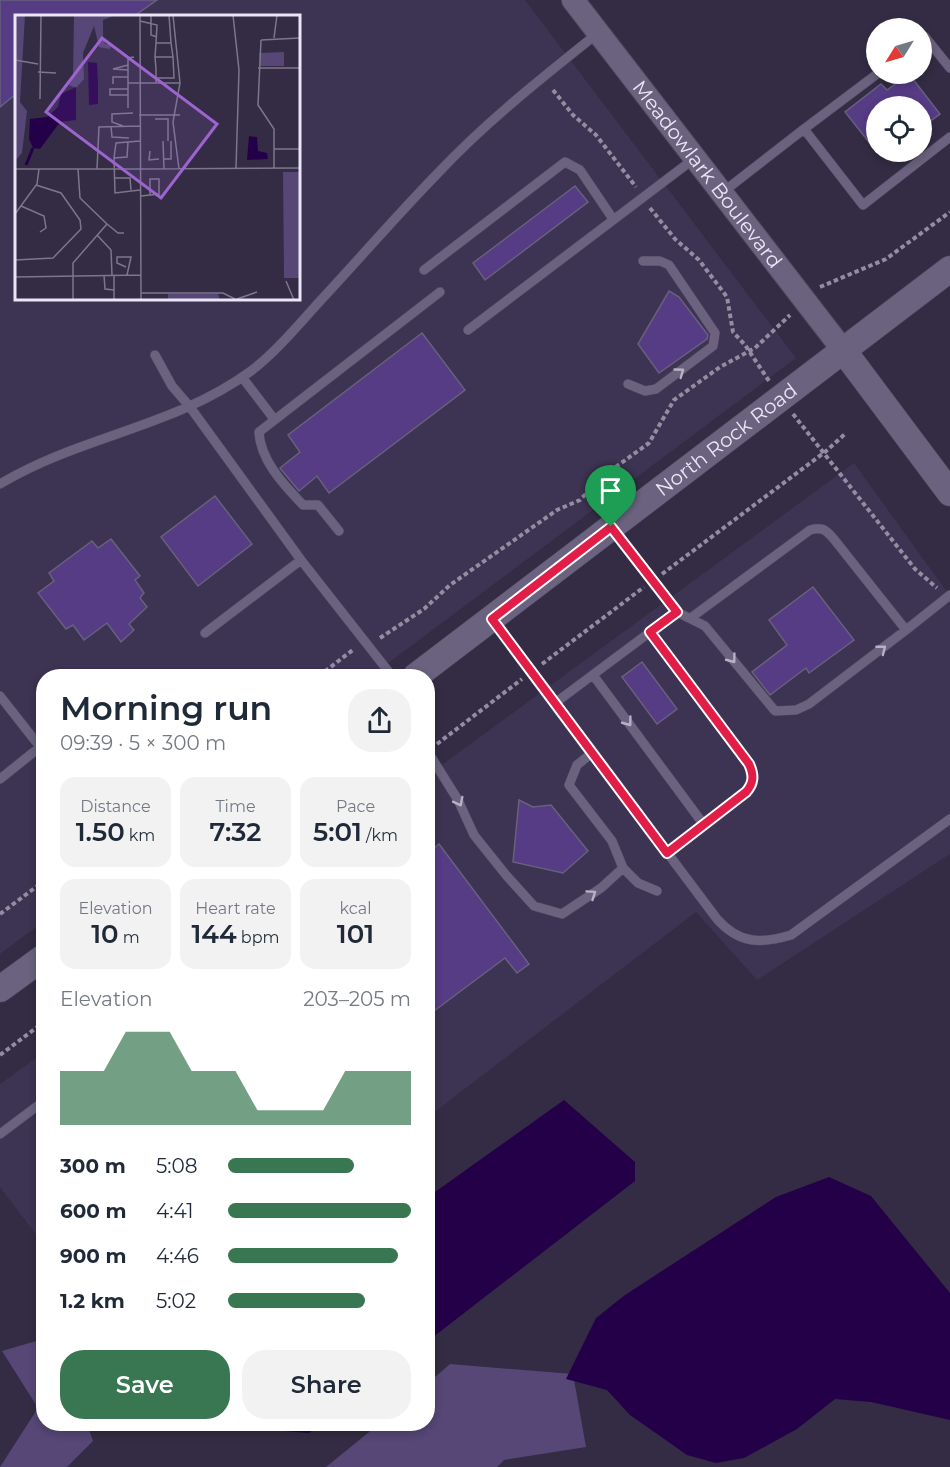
<!DOCTYPE html>
<html lang="en">
<head>
<meta charset="utf-8">
<style>
	body { margin:0; font-family:Montserrat,sans-serif; background:#f2f2f3; color:#1f2937; height:100vh; display:flex; flex-direction:column; font-size:22px; white-space:nowrap }
	* { box-sizing:border-box; margin:0 }
	p { font-size:20px; color:#747a83 }
	.icon { flex:none; width:33px; height:33px; fill:none; stroke:currentColor; stroke-width:2; stroke-linecap:round; stroke-linejoin:round }
	.map { position:relative; flex:1; overflow:hidden }
	.drawer { position:absolute; left:36px; top:669px; width:399px; height:762px; display:flex; flex-direction:column; background:#fff; border-radius:24px; box-shadow:0 3px 9px #0003 }
	.drawer>* { flex:none }
	.needle { width:39px; rotate:233deg }
	.fabs { position:absolute; left:866px; top:18px; display:grid; gap:12px }
	.fabs a { display:grid; place-items:center; width:66px; height:66px; border-radius:50%; background:#fff; box-shadow:0 3px 9px #0003; font-size:30px }
	.pin { position:absolute; display:grid; place-items:center; width:51px; height:51px; color:#fff; margin:-62px -26px; border-radius:50% 50% 50% 0; rotate:-45deg; box-shadow:0 0 6px #0007 }
	.pin .icon { rotate:45deg }
	.round { display:grid; place-items:center; flex:none; width:63px; height:63px; border-radius:24px; background:#f2f2f3 }
	.summary { display:flex; align-items:center; justify-content:space-between; height:102px; padding:0 24px }
	h1 { font-size:33px; font-weight:600; line-height:45px }
	.figures { display:grid; grid-template-columns:repeat(3,1fr); gap:9px; height:102px; padding:6px 24px }
	.figures div { display:grid; align-content:center; border-radius:15px; background:#f2f2f3; text-align:center }
	.figures b { font-size:26px; font-weight:600 }
	.figures small { font-size:16px; font-weight:400 }
	.figures p { font-size:16px }
	.chart { height:168px; padding:12px 24px }
	.chart p { display:flex; justify-content:space-between }
	.chart svg { width:100%; height:108px; margin-top:6px; fill:#387751; opacity:.7 }
	.cta { display:flex; gap:12px; margin-top:auto; padding:12px 24px }
	.cta a { flex:1; height:69px; border-radius:24px; background:#387751; color:#fff; font-size:24px; font-weight:600; line-height:69px; text-align:center }
	.cta a+a { background:#f2f2f3; color:#1f2937 }
	ul { padding:0 24px; list-style:none; font-size:20px }
	li { display:grid; grid-template-columns:96px 72px 1fr; align-items:center; height:45px }
	li i { height:15px; border-radius:8px; background:#387751 }
	.map>svg:first-child { display:block }
</style>
</head>
<body>
<div class="map">
<svg width="950" height="1467" viewBox="0 0 950 1467">
	<rect width="100%" height="100%" fill="#332c44"/>
	<path fill="#3d3352" fill-rule="evenodd" d="M 0,0 L 525,0 L 796,358 L 371,676 L 44,676 L 43,922 L 0,954 ZM 16,16 L 298,16 L 298,298 L 16,298 Z
		M 854,463 L 950,596 L 950,854 L 757,980 L 696,912 L 428,1117 L 428,775 Z
		M 43,1053 L 43,1244 L 0,1187 L 0,1084 Z"/>
	<path fill="#564776" d="M 43,1339 L 44,1424 L 87,1424 L 93,1441 L 67,1467 L 0,1467 L 38,1408 L 2,1351 Z
		M 450,1364 L 573,1374 L 586,1447 L 504,1460 L 497,1467 L 326,1467 L 379,1424 L 428,1424 L 428,1383 Z"/>
	<path fill="#240049" d="M 564,1100 L 635,1162 L 635,1181 L 428,1341 L 428,1197 Z
		M 829,1177 L 871,1196 L 950,1293 L 950,1420 L 871,1402 L 835,1399 L 797,1429 L 744,1458 L 716,1463 L 687,1455 L 630,1415 L 607,1390 L 566,1379 L 596,1318 L 625,1295 L 776,1197 Z
		M 280,1424 L 321,1424 L 309,1433 L 284,1431 Z"/>
	<path fill="#563b85" stroke="#68607c" stroke-width="1.5" d="M 0,0 L 157,0 L 134,16 L 16,16 L 16,94 L 0,107 Z
		M 909,74 L 940,114 L 921,128 L 921,106 L 876,106 L 876,151 L 845,112 L 881,84 L 887,90 Z
		M 575,186 L 588,202 L 485,280 L 473,263 Z
		M 669,291 L 679,297 L 708,335 L 707,339 L 659,373 L 638,344 Z
		M 422,333 L 465,390 L 329,493 L 317,476 L 299,491 L 280,468 L 300,452 L 288,435 Z
		M 215,496 L 252,544 L 198,586 L 161,537 Z
		M 111,539 L 140,576 L 135,580 L 144,593 L 140,598 L 147,607 L 129,624 L 134,630 L 121,642 L 107,623 L 84,640 L 73,625 L 66,629 L 38,593 L 54,581 L 49,573 L 92,541 L 98,548 Z
		M 813,587 L 854,640 L 809,673 L 806,668 L 770,695 L 752,672 L 787,645 L 769,620 Z
		M 642,662 L 677,709 L 657,724 L 622,677 Z
		M 519,800 L 533,807 L 551,805 L 588,851 L 563,873 L 513,862 Z
		M 439,844 L 529,964 L 517,973 L 505,958 L 434,1011 L 428,1002 L 428,853 Z"/>
	<g fill="none" stroke-linecap="round" stroke-linejoin="round">
		<g stroke="#514b5f" stroke-width="10">
			<path id="service" d="M 921,40 L 925,37 L 950,68
				M 877,74 L 804,129 L 863,205 L 950,137
				M 723,192 L 804,129
				M 424,270 L 565,162 L 580,170 L 613,219
				M 468,330 L 695,158
				M 155,355 L 172,386 L 190,407 L 301,560 L 392,676
				M 242,377 L 274,419
				M 628,384 L 645,391 L 656,389 L 713,346 L 715,333 L 669,265 L 660,261 L 643,261
				M 0,484 C 82,435 173,428 251,371 C 277,351 299,324 321,300 C 360,258 398,214 438,173 C 487,121 543,77 598,33
				M 613,529 L 677,612 L 705,626 L 775,711 L 796,710 L 809,704 L 906,630
				M 339,531 L 318,505 L 303,505 C 284,485 260,460 259,432 L 440,292
				M 692,617 L 810,530 C 822,527 825,529 833,538 L 906,630 L 950,595
				M 492,619 L 717,919 C 739,944 761,944 791,935 L 950,819
				M 650,632 L 749,764 C 754,775 754,783 746,792 L 667,853
				M 205,633 L 301,560
				M 593,675 L 704,825
				M 0,696 L 44,752
				M 555,703 L 677,612
				M 428,752 L 458,800 L 474,835 L 506,875 L 534,906 L 562,914 L 601,888 L 623,868 L 612,841 L 569,785 L 577,765 L 592,753
				M 0,779 L 40,747
				M 623,868 L 638,883 L 657,891
				M 0,1134 L 44,1101"/>
		</g>
		<g stroke="#514b5f" stroke-width="24">
			<g id="tertiary">
				<path id="s1" d="M 573,0 L 843,350"/>
			</g>
		</g>
		<g stroke="#514b5f" stroke-width="27">
			<g id="secondary">
				<path d="M 843,350 L 950,493"/>
				<path id="s2" d="M 416,676 L 950,269"/>
				<path d="M 0,989 L 44,957"/>
			</g>
		</g>
		<path stroke="#938da1" stroke-width="4" stroke-dasharray="4.5 3" stroke-linecap="butt" d="M 553,90 L 573,115 L 596,135 L 636,187
			M 650,208 L 675,239 L 699,260 L 727,297 L 733,332 L 745,345 L 769,381
			M 820,287 L 886,259 L 950,212
			M 793,414 L 915,569 L 937,588
			M 662,574 L 825,452 L 846,433
			M 380,638 L 424,609 L 450,585 L 557,510 L 580,500 L 603,476 L 649,443 L 674,400 L 720,367 L 755,348 L 790,315
			M 542,664 L 644,587
			M 319,676 L 354,649
			M 437,744 L 522,679
			M 0,914 L 44,881
			M 0,1055 L 44,1022"/>
		<use href="#service" stroke="#6a627e" stroke-width="9"/>
		<use href="#tertiary" stroke="#6a627e" stroke-width="22"/>
		<use href="#secondary" stroke="#6a627e" stroke-width="26"/>
	</g>
	<defs><path id="oneway-chevron" d="M-2-3.5L2.5 0L-2 3.5" fill="none" stroke-width="1.6" stroke-linecap="round" stroke-linejoin="round" transform="scale(1.5)"/></defs>
	<g stroke="#b7b1c7">
		<use href="#oneway-chevron" transform="translate(680 372) rotate(-36)"/>
		<use href="#oneway-chevron" transform="translate(882 649) rotate(-38)"/>
		<use href="#oneway-chevron" transform="translate(732 659) rotate(53)"/>
		<use href="#oneway-chevron" transform="translate(628 722) rotate(53)"/>
		<use href="#oneway-chevron" transform="translate(459 802) rotate(63)"/>
		<use href="#oneway-chevron" transform="translate(592 894) rotate(-34)"/>
	</g>
	<g fill="none" stroke-linecap="round" stroke-linejoin="round">
		<g stroke="#fff" stroke-width="12">
			<path id="route" d="M 611,527 L 677,612 L 650,632 L 749,764 C 754,775 754,783 746,792 L 667,853 L 492,619 Z"/>
		</g>
		<use href="#route" stroke="#e11d48" stroke-width="8"/>
	</g>
	<g text-anchor="middle" dominant-baseline="central" stroke-width="4.5" stroke-linejoin="round" paint-order="stroke">
		<g font-size="20" fill="#ebe6f7" stroke="#29223a">
			<text stroke="none"><textPath href="#s1" startOffset="220">Meadowlark Boulevard</textPath></text>
			<text stroke="none"><textPath href="#s2" startOffset="390">North Rock Road</textPath></text>
		</g>
	</g>
	<g transform="translate(15 15)">
		<rect width="285" height="285" fill="#332c44"/>
		<path d="M 0,0 L 10,0 L 5,87 L 12,96 L 7,138 L 0,146 ZM 59,0 L 101,0 L 88,5 L 88,23 L 90,29 L 96,30 L 95,34 L 84,32 L 79,11 L 68,38 L 69,64 L 61,73 L 54,70 L 58,63 ZM 269,37 L 269,51 L 245,51 L 244,38 ZM 268,157 L 285,157 L 285,263 L 269,263 ZM 153,279 L 203,279 L 205,285 L 153,285 Z" fill="#564776"/>
		<path d="M 73,47 L 82,48 L 83,69 L 83,89 L 74,90 ZM 61,72 L 61,105 L 45,107 L 25,134 L 18,133 L 14,124 L 15,104 L 32,102 L 43,92 L 46,79 ZM 234,121 L 242,122 L 243,136 L 252,138 L 253,144 L 232,145 Z" fill="#240049"/>
		<path fill="none" stroke="#240049" stroke-width="3" d="M 11,150 L 18,133"/>
		<path fill="none" stroke="#7d768c" stroke-width="1.5" d="M 125,0 L 126,285M 136,0 L 136,20 L 142,22M 154,0 L 156,28M 158,0 L 165,68 L 158,107 L 164,154M 218,0 L 224,55 L 221,153M 125,6 L 142,10 L 141,28M 259,23 L 262,0M 246,25 L 243,90 L 259,114 L 259,153M 246,25 L 285,23M 140,42 L 141,28 L 156,28 L 158,42M 0,45 L 23,49M 243,53 L 285,53M 113,55 L 98,54 L 113,50M 23,57 L 41,58M 113,62 L 113,43 L 119,42M 141,63 L 159,63 L 158,42 L 140,42 L 141,54 L 141,68M 113,68 L 165,68M 98,69 L 98,62 L 113,62 L 113,93M 113,74 L 95,74 L 95,80 L 113,80M 25,84 L 26,0M 124,100 L 165,100M 140,104 L 153,104 L 153,126M 96,111 L 97,122 L 114,123M 108,111 L 97,107 L 97,99 L 118,98M 148,126 L 149,154M 113,127 L 112,142 L 99,143 L 100,178 L 125,175M 259,134 L 285,134M 135,136 L 134,145 L 144,144M 99,143 L 101,128 L 125,126M 149,144 L 156,144 L 156,126M 0,154 L 125,154M 82,154 L 84,112 L 125,111M 126,154 L 285,153M 100,163 L 115,163 L 116,175M 126,181 L 144,179 L 144,164 L 135,164 L 135,180M 6,191 L 29,201 L 31,213 L 25,217M 0,199 L 22,169 L 24,154M 92,209 L 103,218 L 109,218M 82,220 L 96,235 L 97,260M 0,245 L 38,243 L 66,214 L 65,205 L 46,178 L 21,170M 111,252 L 102,248 L 102,242 L 116,242 L 112,260M 89,260 L 90,274 L 99,275M 99,260 L 99,285M 0,262 L 126,260M 271,266 L 279,285M 126,278 L 208,278 L 222,285M 222,284 L 242,277M 58,285 L 58,248 L 92,209 L 65,183 L 63,154"/>
		<path fill="#9d64d0" fill-opacity="0.15" stroke="#9d64d0" stroke-width="3" d="M 87,23 L 202,109 L 146,183 L 31,97 Z"/>
		<rect width="285" height="285" fill="none" stroke="#ebe6f7" stroke-width="3"/>
	</g>
</svg>
<div class="fabs">
<a><svg class="needle" viewBox="-14 -14 28 28"><path d="M0-13l5 13h-10z" fill="#e53935"/><path d="M0 13l5-13h-10z" fill="#747a83"/></svg></a>
<a><svg class="icon" aria-label="locate" viewBox="0 0 24 24"><circle cx="12" cy="12" r="6"/><path d="M12 2v4M12 18v4M2 12h4M18 12h4"/></svg></a>
</div>
<div class="pin" style="left:611px;top:527px;background:#1e9e55"><svg class="icon" aria-label="arrive" viewBox="0 0 24 24"><path d="M6 21V4h12l-3 4 3 4H6"/></svg></div>
<section class="drawer">
<div class="summary"><div><h1>Morning run</h1><p>09:39 · 5 × 300 m</p></div><a class="round"><svg class="icon" aria-label="share" viewBox="0 0 24 24"><path d="M12 15V3M7 8l5-5 5 5M5 13v7h14v-7"/></svg></a></div>
<div class="figures">
<div><p>Distance</p><b>1.50<small> km</small></b></div>
<div><p>Time</p><b>7:32</b></div>
<div><p>Pace</p><b>5:01<small> /km</small></b></div>
</div>
<div class="figures">
<div><p>Elevation</p><b>10<small> m</small></b></div>
<div><p>Heart rate</p><b>144<small> bpm</small></b></div>
<div><p>kcal</p><b>101</b></div>
</div>
<div class="chart"><p><span>Elevation</span>203–205 m</p>
<svg viewBox="0 0 160 44" preserveAspectRatio="none"><path d="M0 44V22L10 22L20 22L30 6L40 6L50 6L60 22L70 22L80 22L90 38L100 38L110 38L120 38L130 22L140 22L150 22L160 22V44z"/></svg>
</div>
<ul>
<li><b>300 m</b>5:08<i style="width:69%"></i></li>
<li><b>600 m</b>4:41<i style="width:100%"></i></li>
<li><b>900 m</b>4:46<i style="width:93%"></i></li>
<li><b>1.2 km</b>5:02<i style="width:75%"></i></li>
</ul>
<div class="cta"><a>Save</a><a>Share</a></div>
</section>
</div>
</body>
</html>
